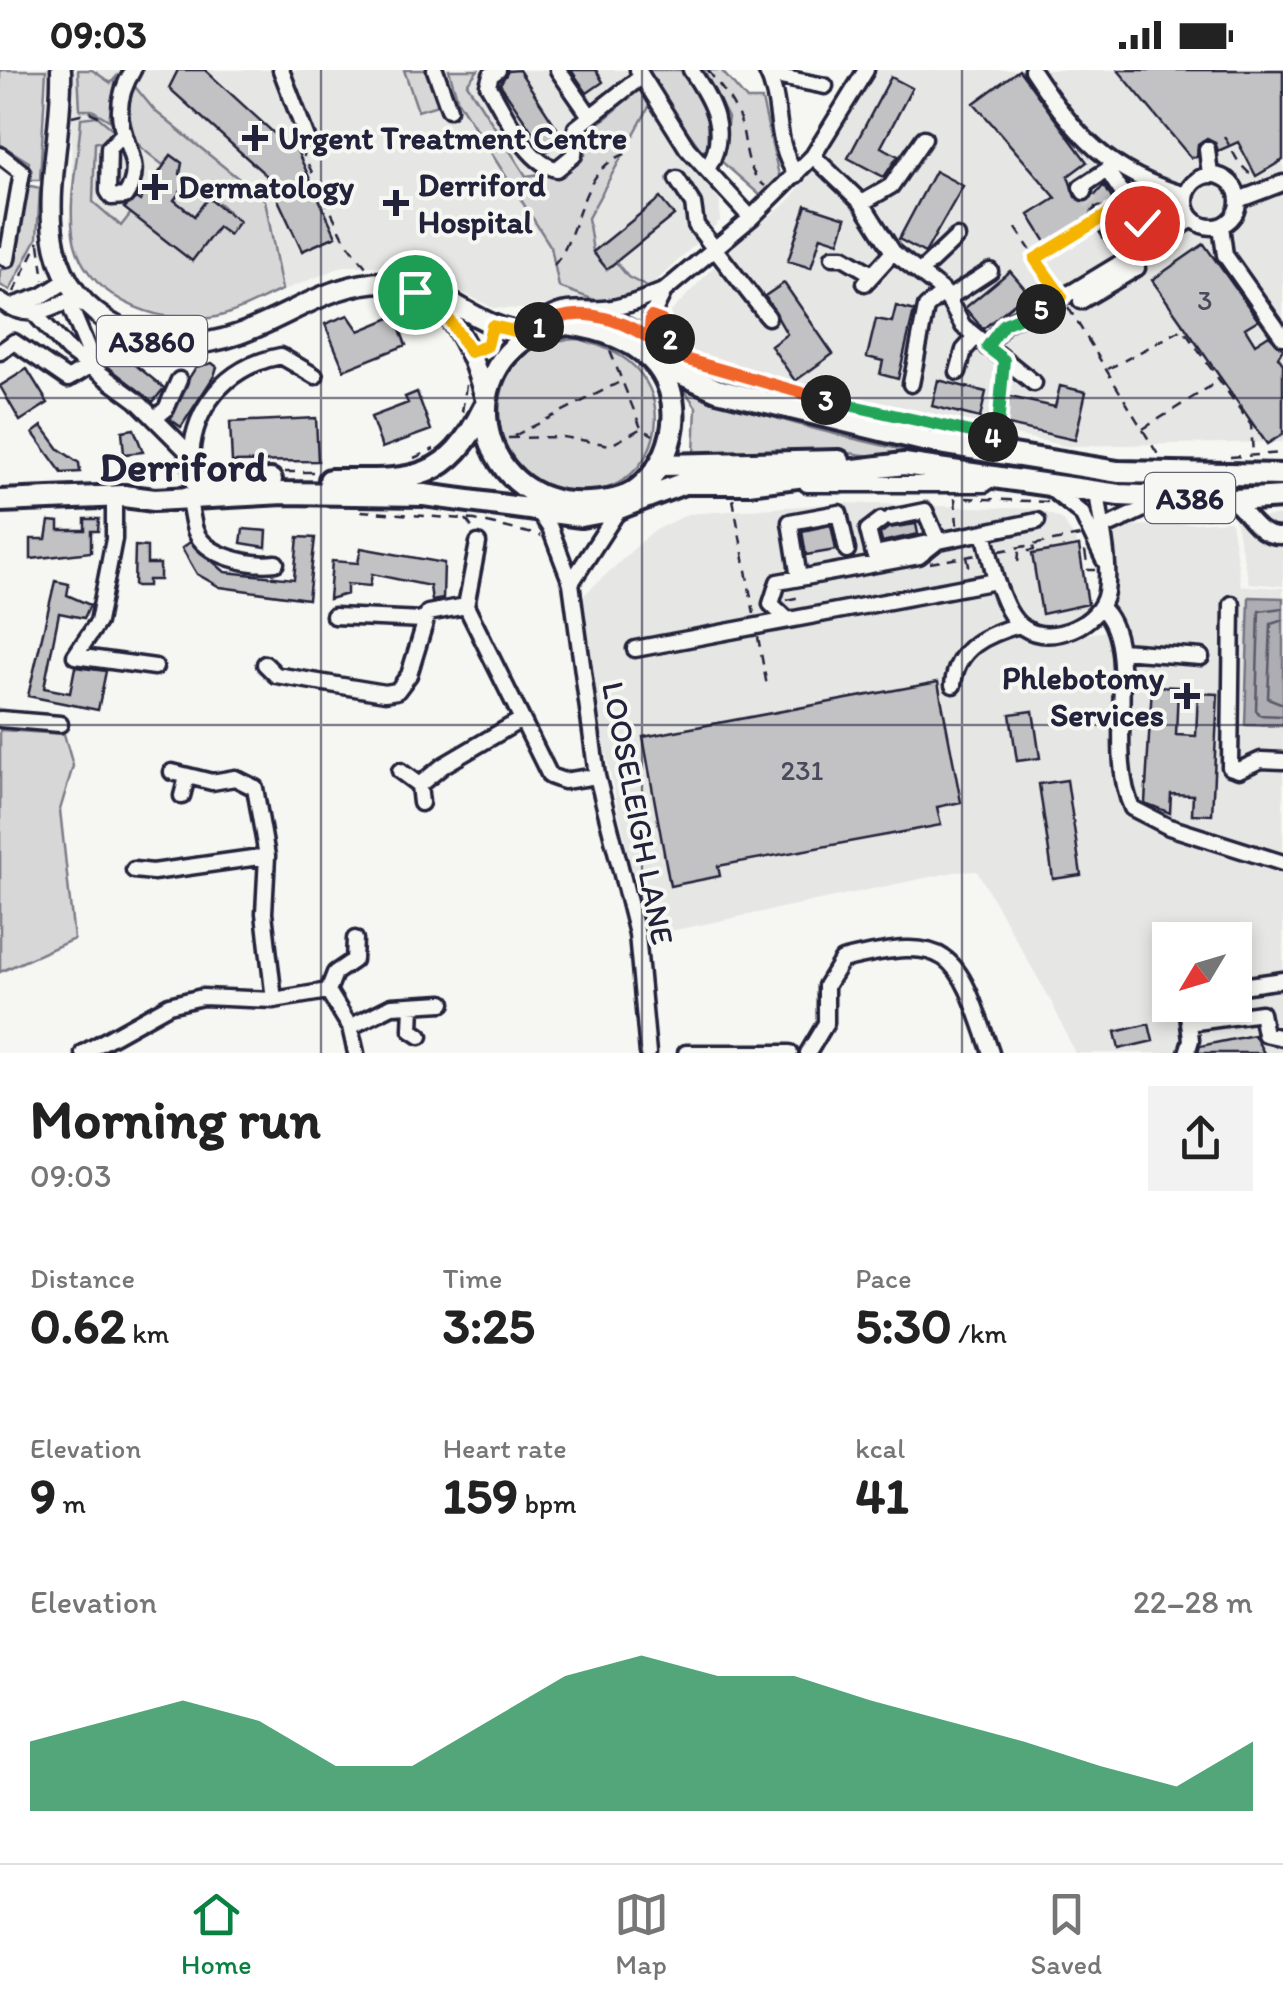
<!DOCTYPE html>
<html lang="en">
<head>
<meta charset="utf-8">
<style>
	body { margin:0; font-family:Itim,sans-serif; background:#f2f2f2; color:#222; height:100vh; display:flex; flex-direction:column; font-size:38px; white-space:nowrap }
	* { box-sizing:border-box; margin:0 }
	p { font-size:32px; color:#767676 }
	.icon { flex:none; width:55px; height:55px; fill:none; stroke:currentColor; stroke-width:2; stroke-linecap:round; stroke-linejoin:round }
	.map { position:relative; height:983px; overflow:hidden }
	.drawer { display:flex; flex-direction:column; background:#fff; flex:1 }
	.drawer>* { flex:none }
	.needle { width:65px; rotate:232deg }
	.fabs { position:absolute; left:1152px; top:852px; display:grid; gap:20px }
	.fabs a { display:grid; place-items:center; width:100px; height:100px; border-radius:0px; background:#fff; box-shadow:0 5px 15px #0003; font-size:50px }
	.pin { position:absolute; display:grid; place-items:center; width:85px; height:85px; color:#fff; margin:-42px; border:5px solid #fff; border-radius:50%; box-shadow:0 2px 10px #0007 }
	.km { position:absolute; width:50px; height:50px; margin:-25px; border-radius:50%; background:#222; color:#fff; font-size:28px; line-height:50px; text-align:center }
	.round { display:grid; place-items:center; flex:none; width:105px; height:105px; border-radius:0px; background:#f2f2f2 }
	.head { display:flex; align-items:center; justify-content:space-between; height:170px; padding:0 30px }
	h1 { font-size:55px; font-weight:700; line-height:75px }
	.figures { display:grid; grid-template-columns:repeat(3,1fr); gap:15px; height:170px; padding:10px 30px }
	.figures div { display:grid; align-content:center }
	.figures b { font-size:50px; font-weight:700 }
	.figures small { font-size:28px; font-weight:400 }
	.figures p { font-size:28px }
	.chart { height:280px; padding:20px 30px }
	.chart p { display:flex; justify-content:space-between }
	.chart svg { width:100%; height:180px; margin-top:10px; fill:#0b8043; opacity:.7 }
	.status { display:flex; justify-content:space-between; align-items:center; height:70px; padding:0 50px; background:#fff; direction:ltr }
	.status svg { height:28px; fill:currentColor }
	.menu { display:flex; justify-content:space-around; align-items:center; height:140px; border-top:2px solid #e0e0e0; background:#fff; font-size:28px; color:#767676 }
	.menu a { display:grid; justify-items:center; gap:5px }
	.menu .active { color:#0b8043 }
	.map>svg:first-child { display:block }
</style>
</head>
<body>
<div class="status"><b>09:03</b><svg viewBox="0 0 49 12"><path d="M0 12V9h3v3zM5 12V6h3v6zM10 12V3h3v9zM15 12V0h3v12zM26 1h20v11H26zM47 4h2v5h-2z"/></svg></div>
<div class="map">
<svg width="1283" height="983" viewBox="0 0 1283 983">
	<rect width="100%" height="100%" fill="#f6f6f2"/>
	<filter id="ink" filterUnits="userSpaceOnUse"><feTurbulence type="fractalNoise" baseFrequency=".01" numOctaves="2"/><feDisplacementMap in="SourceGraphic" scale="20" xChannelSelector="R" yChannelSelector="G"/><feConvolveMatrix kernelMatrix="1 2 1 2 8 2 1 2 1" color-interpolation-filters="sRGB"/></filter>
	<g filter="url(#ink)">
		<path fill="#e6e6e4" fill-rule="evenodd" d="M 70,0 L 704,0 L 728,48 L 719,101 L 720,151 L 652,215 L 524,239 L 493,238 L 411,196 L 344,196 L 215,248 L 173,250 L 106,222 L 73,168 Z
			M 872,0 L 1283,0 L 1283,372 L 1067,376 L 857,331 L 713,292 L 687,279 L 670,243 L 739,170 L 789,131 L 832,71 Z
			M 843,433 L 1038,439 L 1063,450 L 1079,476 L 1089,537 L 1087,564 L 1107,561 L 1096,458 L 1231,451 L 1241,516 L 1283,518 L 1283,983 L 1075,983 L 1052,933 L 977,801 L 954,802 L 647,866 L 596,641 L 584,525 L 652,462 L 688,444 ZM 1170,870 L 1235,870 L 1235,935 L 1170,935 Z
			M 1283,445 L 1283,516 L 1249,513 L 1235,450 Z"/>
		<path fill="#d7d7d7" stroke="#7c7c89" stroke-width="2.5" d="M 0,0 L 46,0 L 40,110 L 26,110 L 29,92 L 0,74 Z
			M 78,0 L 92,0 L 111,13 L 116,7 L 109,50 L 92,40 L 80,40 Z
			M 404,0 L 428,0 L 441,34 L 418,41 Z
			M 449,0 L 478,0 L 467,14 L 526,106 L 562,101 L 585,85 L 585,65 L 617,39 L 637,11 L 650,35 L 588,148 L 593,182 L 606,198 L 616,192 L 628,207 L 651,219 L 600,232 L 559,217 L 551,177 L 458,31 Z
			M 644,0 L 682,0 L 707,46 L 708,79 L 701,80 Z
			M 704,0 L 721,0 L 747,30 L 762,30 L 780,110 L 761,126 L 721,91 L 728,48 Z
			M 132,13 L 155,41 L 265,130 L 282,220 C 260,229 234,245 210,248 C 156,255 81,226 73,164 C 68,125 79,87 81,48 L 97,46 L 115,61 L 106,73 L 95,72 L 93,132 L 121,156 L 131,143 L 192,190 L 218,157 L 238,151 L 219,133 L 185,158 L 174,130 L 189,110 L 180,104 L 181,92 L 171,85 L 163,95 C 129,69 114,57 132,13 Z
			M 26,115 L 40,118 L 37,168 L 10,220 L 0,215 L 0,200 L 12,197 Z
			M 579,269 C 596,274 614,280 628,291 C 667,322 664,381 625,409 C 608,421 586,425 566,421 C 554,419 540,416 530,409 C 490,383 489,309 527,281 C 542,270 562,270 579,269 Z
			M 681,315 C 789,358 908,384 1024,401 L 1024,406 L 841,382 L 694,385 L 696,337 Z
			M 0,660 L 64,664 L 73,696 L 60,740 L 74,869 L 0,902 Z"/>
		<path fill="#adadb3" stroke="#757583" stroke-width="2.5" d="M 1249,527 L 1283,528 L 1283,656 L 1245,655 Z"/>
		<g fill="none" stroke-linecap="round" stroke-linejoin="round">
			<path stroke="#5a5a6b" stroke-width="2.5" d="M 1283,538 L 1259,541 L 1256,640 L 1259,645 L 1283,646
				M 1283,550 L 1271,554 L 1268,628 L 1283,634"/>
		</g>
		<path fill="#c2c2c4" stroke="#22223b" stroke-width="2.5" d="M 178,0 L 205,0 L 289,77 L 294,74 L 336,166 L 302,181 L 267,106 L 169,18 Z
			M 519,0 L 564,69 L 546,82 L 500,14 L 508,1 Z
			M 571,0 L 596,0 L 603,12 L 587,23 Z
			M 1019,0 L 1087,92 L 1068,106 L 1075,127 L 1089,132 L 1104,115 L 1116,136 L 1109,140 L 1095,137 L 1091,151 L 1049,177 L 1029,145 L 1056,128 L 974,33 Z
			M 1118,0 L 1283,0 L 1283,90 L 1256,106 L 1238,72 L 1218,81 L 1215,72 L 1207,68 L 1198,74 L 1197,87 L 1191,88 Z
			M 891,7 L 912,18 L 881,77 L 898,86 L 884,107 L 848,88 Z
			M 171,85 L 182,93 L 180,104 L 189,110 L 174,130 L 194,146 L 208,128 L 239,151 L 229,165 L 218,157 L 192,191 L 124,138 L 136,128 L 140,131 Z
			M 935,101 L 963,116 L 925,183 L 899,169 Z
			M 660,128 L 674,145 L 607,199 L 593,182 Z
			M 806,135 L 846,148 L 839,172 L 821,166 L 811,198 L 788,191 Z
			M 1204,174 L 1258,250 L 1245,258 L 1255,274 L 1269,265 L 1283,279 L 1278,287 L 1283,294 L 1283,364 L 1267,374 L 1152,210 Z
			M 1010,201 L 1028,222 L 983,259 L 965,238 Z
			M 784,213 L 833,284 L 795,311 L 771,276 L 787,264 L 765,226 Z
			M 896,236 L 914,241 L 898,309 L 880,304 L 883,291 L 867,287 L 876,249 L 892,252 Z
			M 348,245 L 359,261 L 395,246 L 406,275 L 344,300 L 325,254 Z
			M 111,275 L 164,318 L 153,332 L 107,296 L 106,280 Z
			M 212,293 L 217,297 L 214,306 L 181,357 L 170,349 L 189,308 L 196,297 Z
			M 27,299 L 48,333 L 20,351 L 0,316 Z
			M 938,310 L 986,322 L 980,348 L 932,336 Z
			M 1060,316 L 1086,322 L 1075,370 L 1004,354 L 1010,327 L 1055,337 Z
			M 417,322 L 431,360 L 382,378 L 371,347 L 408,333 L 405,327 Z
			M 316,348 L 318,391 L 232,392 L 230,352 Z
			M 42,356 L 59,379 L 79,393 L 80,402 L 62,403 L 33,363 Z
			M 134,359 L 143,382 L 124,384 L 122,361 Z
			M 85,449 L 99,449 L 98,461 L 91,461 L 91,482 L 31,489 L 31,469 L 46,469 L 49,451 L 59,452 L 59,460 L 85,460 Z
			M 916,454 L 918,464 L 882,472 L 880,464 L 888,458 Z
			M 831,455 L 836,480 L 806,485 L 802,461 Z
			M 243,459 L 267,461 L 266,477 L 241,473 Z
			M 298,467 L 315,468 L 308,529 L 220,517 L 197,504 L 182,478 L 190,472 L 225,502 L 294,509 Z
			M 135,476 L 147,477 L 147,494 L 160,494 L 160,510 L 148,510 L 148,516 L 134,516 Z
			M 1079,476 L 1088,534 L 1042,544 L 1032,484 Z
			M 361,478 L 444,493 L 443,529 L 432,531 L 430,516 L 372,504 L 370,516 L 347,514 L 347,524 L 329,529 L 332,491 L 358,493 Z
			M 55,511 L 69,514 L 67,525 L 90,535 L 84,548 L 59,543 L 44,618 L 70,623 L 75,597 L 106,601 L 98,640 L 28,626 Z
			M 938,612 L 961,732 L 937,737 L 941,755 L 718,796 L 720,806 L 670,816 L 643,667 Z
			M 1152,616 L 1178,617 L 1176,665 L 1196,666 L 1198,623 L 1218,624 L 1212,745 L 1192,744 L 1193,725 L 1171,724 L 1170,743 L 1145,733 Z
			M 1033,641 L 1040,688 L 1017,691 L 1010,644 Z
			M 1067,710 L 1081,805 L 1053,809 L 1039,714 Z
			M 1149,954 L 1153,971 L 1119,979 L 1115,962 Z
			M 1254,965 L 1264,983 L 1198,983 L 1200,976 Z"/>
		<g fill="none" stroke-linecap="round" stroke-linejoin="round">
			<path stroke="#cccccd" stroke-width="14" stroke-dasharray="14 7" stroke-linecap="butt" d="M 1084,122 L 1100,146"/>
			<g stroke="#22223b" stroke-width="21">
				<path id="minor" d="M 281,0 L 307,68
					M 435,0 L 449,39
					M 498,0 L 491,5 L 488,15 C 504,40 526,94 557,99 L 574,85 L 576,58 L 642,6
					M 558,0 L 590,46
					M 638,0 L 687,78 L 751,148
					M 691,0 C 713,32 729,62 708,98
					M 766,0 C 784,35 772,68 796,105
					M 1032,0 C 1075,65 1109,104 1186,125
					M 775,6 L 825,16
					M 122,65 L 109,78 L 108,121 L 112,127 L 125,126 C 155,83 95,62 133,0
					M 1207,79 L 1210,105
					M 0,85 L 22,102 L 7,189 L 0,184
					M 813,86 L 862,133 L 893,182 L 944,222 L 963,256 L 1034,313
					M1186 131a26 26 0 1 1 52 0a26 26 0 1 1-52 0Z
					M 677,109 L 693,134 L 696,155 L 768,247
					M 1084,122 L 1081,117 L 1107,100 L 1142,153
					M 1238,130 L 1283,113
					M 862,133 L 891,116 L 924,68
					M 1100,146 L 1115,169
					M 1221,156 L 1225,185 L 1283,267
					M 833,187 L 843,187 L 872,204
					M 920,202 L 957,167
					M 865,213 L 893,182
					M 77,226 L 72,241 L 97,301
					M 947,229 L 990,201
					M 0,231 C 28,251 48,242 77,226
					M 1081,231 L 1137,198
					M 9,237 L 42,226 L 66,211
					M 35,244 L 68,280 L 136,330 L 189,383
					M 560,248 C 611,238 647,262 679,299
					M 528,264 C 565,224 582,248 625,235 C 639,232 651,225 664,221
					M 987,277 L 1004,254 L 1074,221 L 1193,149
					M 0,282 L 14,272 L 68,309 L 89,296
					M 647,286 L 652,245 L 664,221 L 751,148 L 813,86 L 866,0
					M 958,302 L 964,280 L 975,268
					M 911,314 L 926,237 L 944,222
					M 155,348 L 166,339 L 179,310
					M 193,413 C 183,350 218,298 281,286 L 315,306
					M 807,414 L 985,414
					M 1050,418 L 1082,444 L 1104,490
					M 114,427 L 114,469 L 98,552 L 75,586 L 155,597
					M 188,427 C 191,438 192,450 195,460 C 205,487 251,496 276,493
					M 1232,431 C 1249,442 1256,468 1283,466
					M 537,439 L 550,458 L 571,513 L 597,706 L 637,864 L 648,983
					M 891,448 L 925,441 L 938,471
					M 881,450 L 868,460 L 874,484 L 984,462
					M 1112,454 L 1146,438 L 1207,438
					M 478,473 L 466,536 L 550,706 L 564,711 L 597,706
					M 799,508 L 790,452 L 839,443 L 847,480
					M 996,511 L 984,462 L 1037,451
					M 571,513 L 619,439
					M 1232,534 L 1230,697 L 1239,700 L 1261,690 L 1283,691
					M 1100,537 C 1142,572 1105,681 1132,738 L 1169,757 L 1283,793
					M 334,546 L 424,550
					M 788,550 L 771,534 L 778,512 L 919,486 L 938,471
					M 635,579 L 996,511 C 1002,526 1009,549 1024,558 C 1051,576 1101,554 1106,522 C 1111,490 1100,452 1097,420
					M 1121,581 L 1201,587
					M 265,594 L 276,605 L 385,623 L 397,621 L 409,605 L 428,543 L 466,536
					M 953,615 C 956,577 988,564 1019,555
					M 0,649 L 60,654
					M 400,701 L 419,715 L 421,733
					M 172,702 L 212,712 L 235,708 L 255,718 L 267,786 L 264,843 L 274,930
					M 419,715 L 444,695 L 519,651
					M 182,726 L 187,707
					M 134,800 L 153,802 L 267,786
					M 1235,917 L 1283,910
					M 328,921 L 335,903 L 354,890 L 355,869
					M 412,935 L 411,960 L 420,966
					M 1187,935 L 1189,953 L 1261,943 L 1265,964 L 1283,968
					M 350,957 L 356,983
					M 83,983 L 169,935 L 202,927 L 274,930 L 328,921 L 350,957 L 392,936 L 443,933
					M 686,983 L 790,983
					M 808,983 L 826,953 L 826,916 L 842,890 C 953,863 957,883 991,983
					M 1187,983 L 1191,970 L 1189,953"/>
			</g>
			<g stroke="#22223b" stroke-width="25">
				<path id="major" d="M 61,0 C 64,96 13,202 121,259 C 159,279 199,278 239,264 C 289,247 332,211 388,212 C 441,212 475,259 528,264
					M 425,227 C 460,249 474,290 485,328"/>
			</g>
			<g stroke="#22223b" stroke-width="28">
				<path id="highway" d="M 568,254 C 597,258 630,268 651,289 C 688,325 676,389 639,418 C 625,430 606,432 589,433 C 466,441 446,270 568,254 Z
					M 653,291 L 717,320 L 927,371 L 1118,402 L 1283,405
					M 661,395 L 839,391
					M 330,410 C 407,410 446,416 484,338
					M 200,413 L 271,410
					M 0,431 L 124,426 L 154,430 L 284,423 L 424,425 L 581,446 L 614,440 L 684,413 L 748,413 L 904,394 L 1119,425 L 1235,430 L 1283,427"/>
			</g>
			<path stroke="#22223b" stroke-width="2.5" stroke-dasharray="10 8" stroke-linecap="butt" d="M 708,0 C 717,13 729,26 736,41 C 749,65 741,98 765,116
				M 72,46 L 89,42 L 106,49
				M 1224,66 L 1239,93 L 1255,109
				M 300,78 L 345,170 L 366,197
				M 1016,158 L 1055,218
				M 39,174 L 44,210
				M 1037,188 L 1090,157
				M 554,195 C 582,163 578,96 629,83
				M 14,222 L 39,171
				M 392,228 L 414,233
				M 1068,237 L 1160,388
				M 664,256 L 671,271
				M 610,281 L 641,358 L 653,365
				M 704,296 L 720,301
				M 1108,299 L 1183,259 L 1251,355 L 1253,384
				M 719,302 L 799,323
				M 462,342 L 466,315
				M 1143,359 L 1217,312
				M 514,366 L 618,313
				M 997,366 L 1002,304
				M 508,368 L 563,367 L 611,375 L 640,359
				M 1230,387 L 1283,383
				M 414,388 L 434,379
				M 285,402 L 317,402
				M 955,428 L 957,455
				M 966,428 L 1048,432
				M 733,429 L 754,544
				M 361,441 L 475,450 L 541,466
				M 466,449 L 475,462
				M 999,481 L 1080,466
				M 1085,481 L 1088,500 L 1095,500
				M 967,487 L 971,504
				M 1018,492 L 1019,483 L 1034,480 L 1033,476
				M 930,493 L 977,485
				M 787,530 L 800,527 L 799,523
				M 758,567 L 767,616"/>
			<use href="#minor" stroke="#f6f6f2" stroke-width="14"/>
			<use href="#major" stroke="#f6f6f2" stroke-width="18"/>
			<use href="#highway" stroke="#f6f6f2" stroke-width="20"/>
		</g>
	</g>
	<g fill="none" stroke-linecap="round" stroke-linejoin="round" filter="url(#ink)">
		<g stroke="#fff" stroke-width="20">
			<path id="split-1" d="M 415,222 L 444,242 L 470,282 L 487,276 L 492,256 L 528,264 L 539,257"/>
		</g>
		<g stroke="#fff" stroke-width="20">
			<path id="split-2" d="M 539,257 C 575,234 616,247 649,268 L 651,247 L 662,251 L 670,269"/>
		</g>
		<g stroke="#fff" stroke-width="20">
			<path id="split-3" d="M 670,269 L 688,290 L 826,330"/>
		</g>
		<g stroke="#fff" stroke-width="20">
			<path id="split-4" d="M 826,330 L 993,367"/>
		</g>
		<g stroke="#fff" stroke-width="20">
			<path id="split-5" d="M 993,367 L 997,368 L 1004,290 L 987,277 L 1004,254 L 1041,239"/>
		</g>
		<g stroke="#fff" stroke-width="20">
			<path id="split-6" d="M 1041,239 L 1062,227 L 1035,189 L 1128,132 L 1142,153"/>
		</g>
		<use href="#split-1" stroke="#f5b400" stroke-width="12"/>
		<use href="#split-2" stroke="#f0652b" stroke-width="12"/>
		<use href="#split-3" stroke="#f0652b" stroke-width="12"/>
		<use href="#split-4" stroke="#22a559" stroke-width="12"/>
		<use href="#split-5" stroke="#22a559" stroke-width="12"/>
		<use href="#split-6" stroke="#f5b400" stroke-width="12"/>
	</g>
	<path fill="none" stroke="#22223b" stroke-width="2.5" stroke-opacity="0.55" d="M 321,0 L 321,983M 642,0 L 642,983M 962,0 L 962,983M 0,328 L 1283,328M 0,655 L 1283,655"/>
	<g fill="#22223b" stroke="#f6f6f2" stroke-width="4">
		<path d="M250 53h10v10h10v10h-10v10h-10v-10h-10v-10h10z"/>
		<path d="M150 102h10v10h10v10h-10v10h-10v-10h-10v-10h10z"/>
		<path d="M391 118h10v10h10v10h-10v10h-10v-10h-10v-10h10z"/>
		<path d="M1182 611h10v10h10v10h-10v10h-10v-10h-10v-10h10z"/>
	</g>
	<g text-anchor="middle" dominant-baseline="central" stroke-width="8" stroke-linejoin="round" paint-order="stroke">
		<g font-size="28" fill="#4a4a5d">
			<text x="1205" y="230">3</text>
			<text x="802" y="700">231</text>
		</g>
		<g fill="#f6f6f2" stroke="#626272" stroke-width="2.5">
			<rect x="97" y="246" width="110" height="50" rx="8"/>
			<rect x="1145" y="403" width="90" height="50" rx="8"/>
		</g>
		<g font-size="30" font-weight="bold" fill="#22223b">
			<text x="152" y="271">A3860</text>
			<text x="1190" y="428">A386</text>
		</g>
		<g font-size="32" font-weight="bold" fill="#22223b" stroke="#f6f6f2" text-anchor="start">
			<text x="278" y="68">Urgent Treatment Centre</text>
			<text x="418" y="115">Derriford<tspan x="418" dy="37">Hospital</tspan></text>
			<text x="178" y="117">Dermatology</text>
			<text x="1164" y="608" text-anchor="end">Phlebotomy<tspan x="1164" dy="37">Services</tspan></text>
		</g>
		<g font-size="32" fill="#22223b" stroke="#f6f6f2">
			<text transform="translate(638 743) rotate(79)">LOOSELEIGH LANE</text>
		</g>
		<g font-size="42" font-weight="bold" fill="#22223b" stroke="#f6f6f2">
			<text x="183" y="396">Derriford</text>
		</g>
	</g>
</svg>
<div class="fabs">
<a><svg class="needle" viewBox="-14 -14 28 28"><path d="M0-13l5 13h-10z" fill="#e53935"/><path d="M0 13l5-13h-10z" fill="#767676"/></svg></a>
</div>
<div class="pin" style="left:415px;top:222px;background:#1e9e55"><svg class="icon" aria-label="arrive" viewBox="0 0 24 24"><path d="M6 21V4h12l-3 4 3 4H6"/></svg></div>
<div class="pin" style="left:1142px;top:153px;background:#d93025"><svg class="icon" aria-label="check" viewBox="0 0 24 24"><path d="M5 12l5 5 9-10"/></svg></div>
<b class="km" style="left:539px;top:257px">1</b>
<b class="km" style="left:670px;top:269px">2</b>
<b class="km" style="left:826px;top:330px">3</b>
<b class="km" style="left:993px;top:367px">4</b>
<b class="km" style="left:1041px;top:239px">5</b>
</div>
<section class="drawer">
<div class="head"><div><h1>Morning run</h1><p>09:03</p></div><a class="round"><svg class="icon" aria-label="share" viewBox="0 0 24 24"><path d="M12 15V3M7 8l5-5 5 5M5 13v7h14v-7"/></svg></a></div>
<div class="figures">
<div><p>Distance</p><b>0.62<small> km</small></b></div>
<div><p>Time</p><b>3:25</b></div>
<div><p>Pace</p><b>5:30<small> /km</small></b></div>
</div>
<div class="figures">
<div><p>Elevation</p><b>9<small> m</small></b></div>
<div><p>Heart rate</p><b>159<small> bpm</small></b></div>
<div><p>kcal</p><b>41</b></div>
</div>
<div class="chart"><p><span>Elevation</span>22–28 m</p>
<svg viewBox="0 0 160 44" preserveAspectRatio="none"><path d="M0 44V27L10 22L20 17L30 22L40 33L50 33L60 22L70 11L80 6L90 11L100 11L110 17L120 22L130 27L140 33L150 38L160 27V44z"/></svg>
</div>
</section>
<nav class="menu">
<a class="active"><svg class="icon" aria-label="home" viewBox="0 0 24 24"><path d="M3 11l9-7 9 7M6 9v11h12V9"/></svg>Home</a>
<a><svg class="icon" aria-label="map" viewBox="0 0 24 24"><path d="M3 6l6-2 6 2 6-2v14l-6 2-6-2-6 2zM9 4v14M15 6v14"/></svg>Map</a>
<a><svg class="icon" aria-label="saved" viewBox="0 0 24 24"><path d="M7 4h10v16l-5-4-5 4z"/></svg>Saved</a>
</nav>
</body>
</html>
